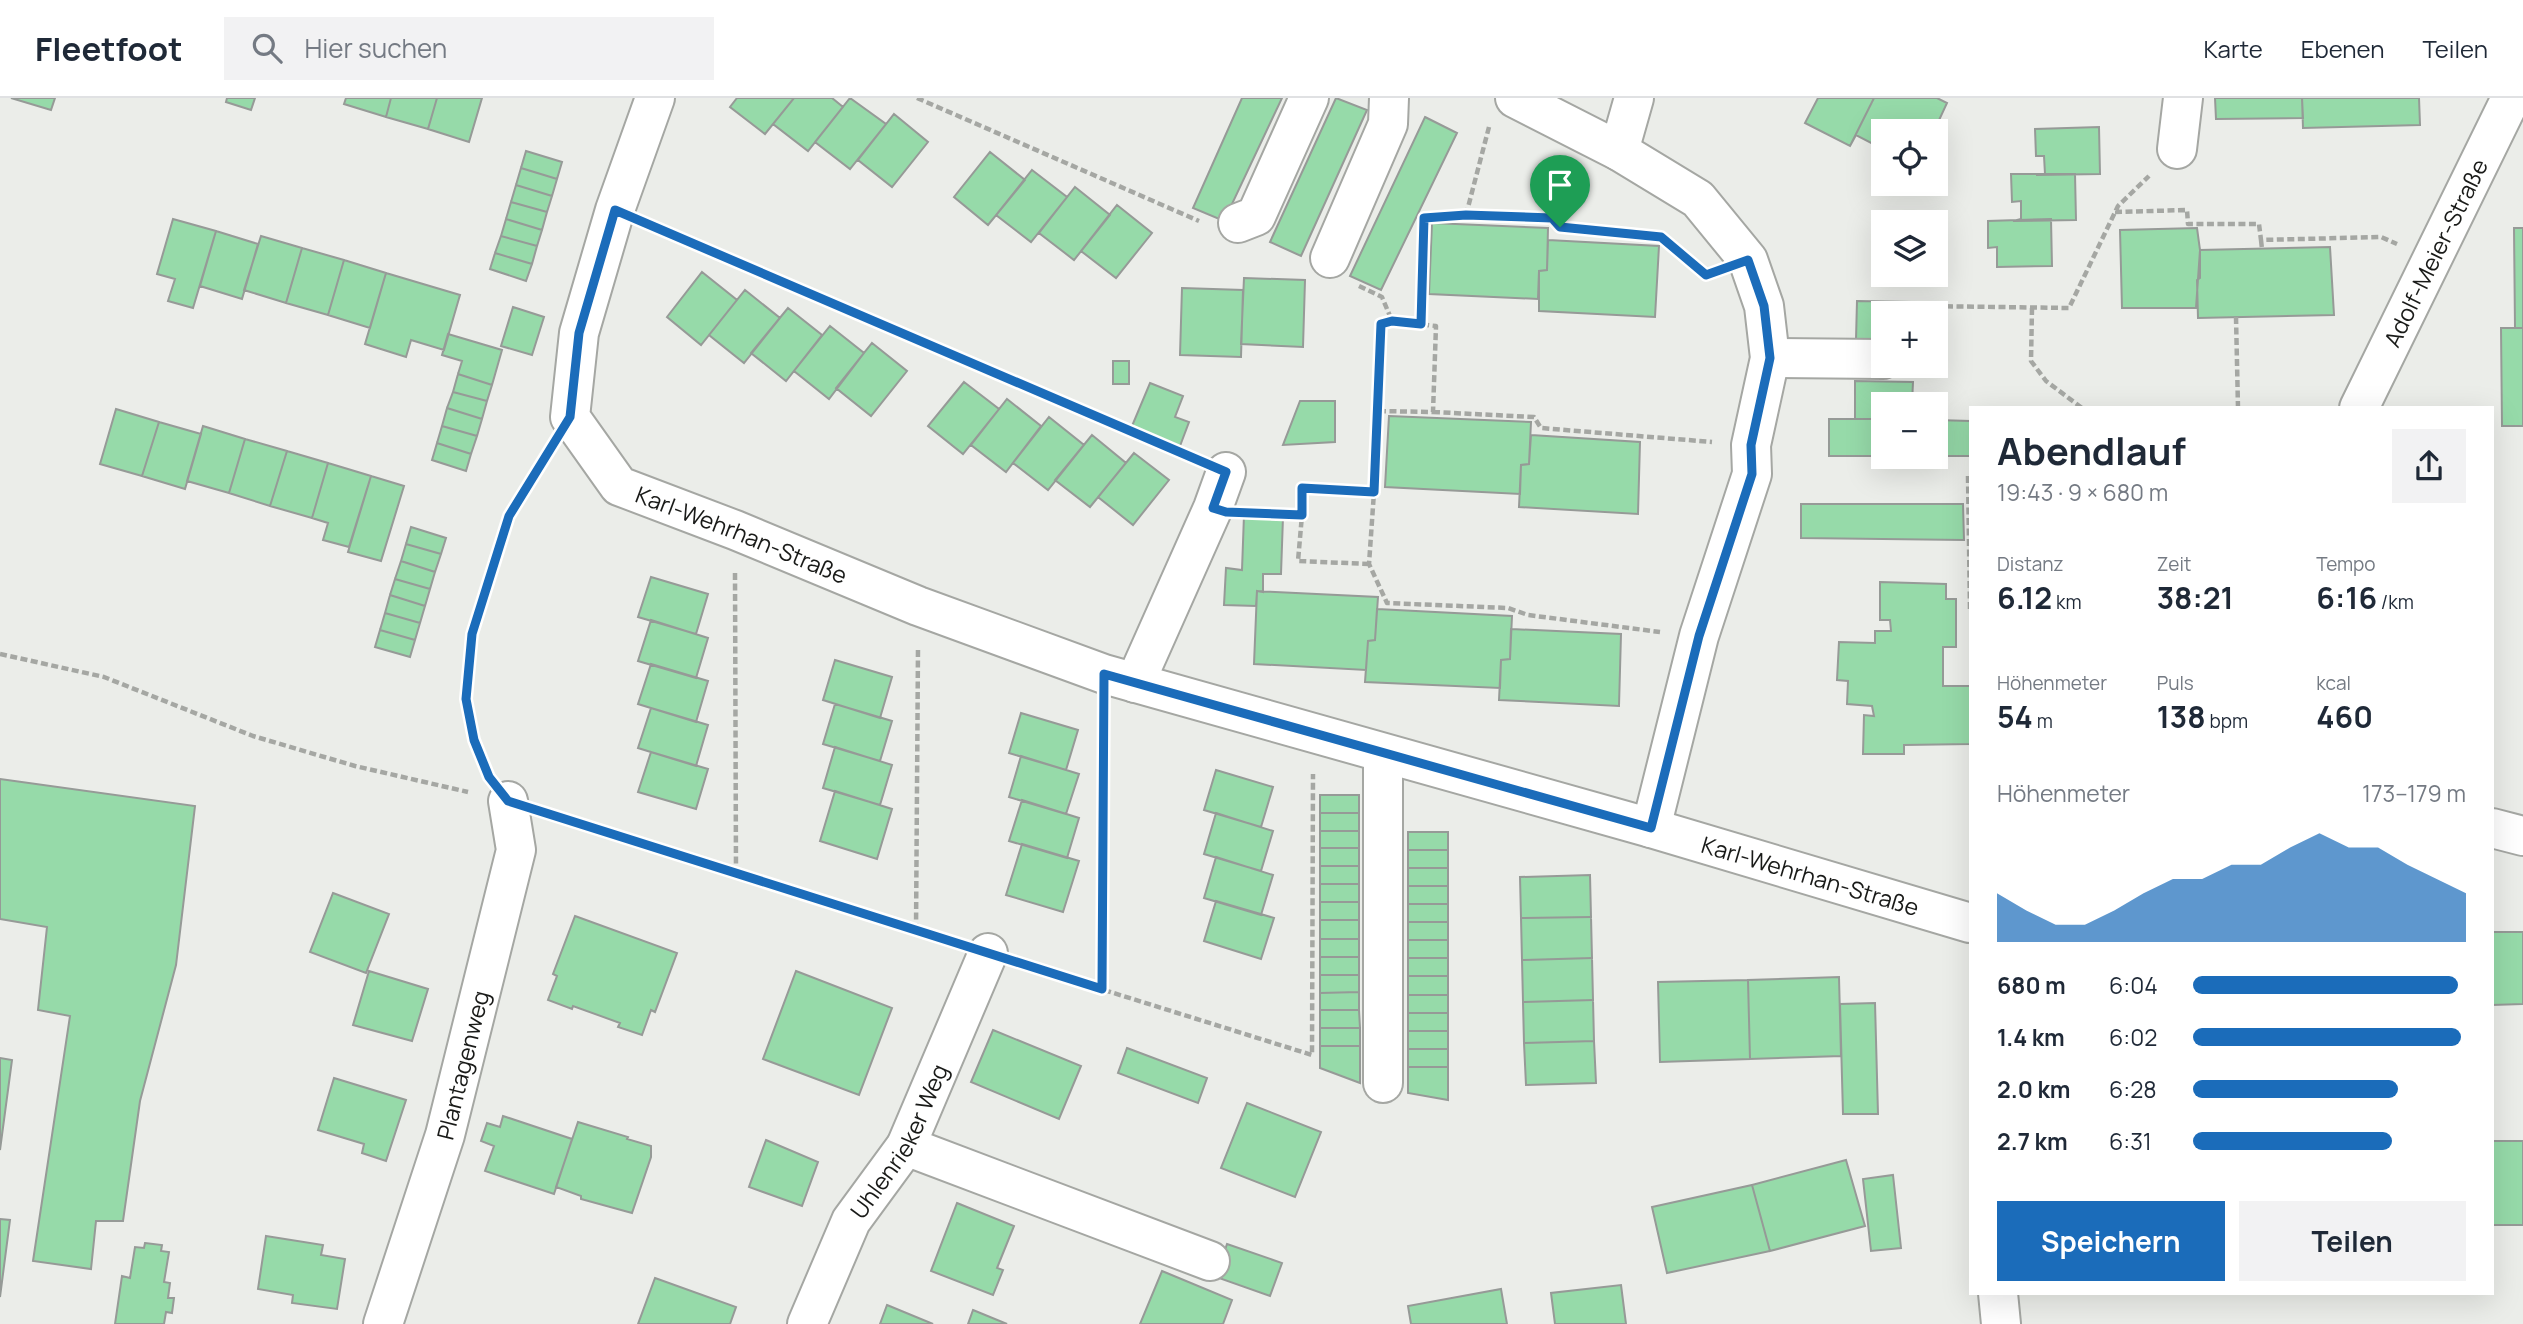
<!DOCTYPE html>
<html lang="de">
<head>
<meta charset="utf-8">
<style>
	body { margin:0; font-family:Manrope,sans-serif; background:#f2f2f3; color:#1f2937; height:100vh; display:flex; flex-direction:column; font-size:26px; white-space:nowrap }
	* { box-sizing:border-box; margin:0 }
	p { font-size:23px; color:#747a83 }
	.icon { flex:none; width:38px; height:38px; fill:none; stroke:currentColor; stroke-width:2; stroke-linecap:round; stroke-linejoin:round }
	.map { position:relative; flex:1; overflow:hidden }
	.sheet { position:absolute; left:1969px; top:308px; width:525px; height:889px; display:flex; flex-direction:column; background:#fff; border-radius:0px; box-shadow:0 7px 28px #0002 }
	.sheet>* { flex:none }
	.buttons { position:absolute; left:1871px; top:21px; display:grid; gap:14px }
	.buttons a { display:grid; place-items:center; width:77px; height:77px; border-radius:0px; background:#fff; box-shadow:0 7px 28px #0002; font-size:35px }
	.pin { position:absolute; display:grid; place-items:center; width:60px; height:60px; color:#fff; margin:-72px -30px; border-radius:50% 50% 50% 0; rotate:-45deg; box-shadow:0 0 7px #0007 }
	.pin .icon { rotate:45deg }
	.round { display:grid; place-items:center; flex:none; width:74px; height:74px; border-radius:0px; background:#f2f2f3 }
	.overview { display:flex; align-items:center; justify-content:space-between; height:119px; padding:0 28px }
	h1 { font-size:38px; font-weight:700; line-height:52px }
	.stats { display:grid; grid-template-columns:repeat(3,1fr); gap:10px; height:119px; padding:7px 28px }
	.stats div { display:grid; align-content:center }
	.stats b { font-size:30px; font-weight:700 }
	.stats small { font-size:19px; font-weight:400 }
	.stats p { font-size:19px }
	.chart { height:196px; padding:14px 28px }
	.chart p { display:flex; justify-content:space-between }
	.chart svg { width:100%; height:126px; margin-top:7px; fill:#1b6cba; opacity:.7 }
	.action { display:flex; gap:14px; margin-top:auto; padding:14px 28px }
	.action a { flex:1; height:80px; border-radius:0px; background:#1b6cba; color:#fff; font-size:28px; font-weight:700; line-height:80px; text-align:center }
	.action a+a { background:#f2f2f3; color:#1f2937 }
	ul { padding:0 28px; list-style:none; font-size:23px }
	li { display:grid; grid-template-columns:112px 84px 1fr; align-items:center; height:52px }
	li i { height:18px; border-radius:9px; background:#1b6cba }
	header { display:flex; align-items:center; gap:42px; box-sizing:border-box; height:98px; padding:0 35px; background:#fff; border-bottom:2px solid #e0e1e3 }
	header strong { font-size:33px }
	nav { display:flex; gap:38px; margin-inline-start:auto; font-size:24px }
	.search { width:490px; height:63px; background:#f2f2f3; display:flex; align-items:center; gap:18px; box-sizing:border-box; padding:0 24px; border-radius:0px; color:#747a83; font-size:26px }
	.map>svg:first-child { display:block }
</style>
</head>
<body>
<header>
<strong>Fleetfoot</strong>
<div class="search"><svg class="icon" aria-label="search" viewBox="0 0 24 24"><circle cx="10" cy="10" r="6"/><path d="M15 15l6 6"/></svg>Hier suchen</div>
<nav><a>Karte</a><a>Ebenen</a><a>Teilen</a></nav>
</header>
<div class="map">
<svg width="2523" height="1226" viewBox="0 0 2523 1226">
	<rect width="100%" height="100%" fill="#ebede9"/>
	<path fill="#96daa9" stroke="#969a97" stroke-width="2" d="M 11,0 L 55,0 L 51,12 Z
		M 227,0 L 255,0 L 251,12 L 226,4 Z
		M 346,0 L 391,0 L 386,19 L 344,6 Z
		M 391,0 L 437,0 L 428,31 L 386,19 Z
		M 437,0 L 482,0 L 469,44 L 428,31 Z
		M 737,0 L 794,0 L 765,36 L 730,9 Z
		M 794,0 L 832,0 L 843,9 L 808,53 L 773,26 Z
		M 850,0 L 886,26 L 850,71 L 815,44 Z
		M 1242,0 L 1282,0 L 1224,123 L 1193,110 Z
		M 1336,0 L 1367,12 L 1301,158 L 1270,144 Z
		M 1818,0 L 1874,0 L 1850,48 L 1805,25 Z
		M 1874,0 L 1937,0 L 1947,5 L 1934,33 L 1883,33 L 1883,51 L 1856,37 L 1850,48 Z
		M 2215,0 L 2302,0 L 2303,20 L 2216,21 Z
		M 2302,0 L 2419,0 L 2420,27 L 2303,30 Z
		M 894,16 L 928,44 L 892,89 L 858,62 Z
		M 1425,19 L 1457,35 L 1381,192 L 1350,178 Z
		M 2099,29 L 2100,76 L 2036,77 L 2045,76 L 2044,58 L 2036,58 L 2035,31 Z
		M 526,53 L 562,64 L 557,81 L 521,70 Z
		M 990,54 L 1025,82 L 988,127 L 954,99 Z
		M 521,70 L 557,81 L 552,98 L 516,87 Z
		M 1032,72 L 1067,99 L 1031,144 L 996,117 Z
		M 2011,76 L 2075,76 L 2076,122 L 2013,123 L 2021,121 L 2021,103 L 2012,104 Z
		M 516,87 L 552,98 L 547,114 L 511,104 Z
		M 1075,89 L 1110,117 L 1074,162 L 1039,135 Z
		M 511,104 L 547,114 L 542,132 L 506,121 Z
		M 1117,107 L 1152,135 L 1116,180 L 1081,153 Z
		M 173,121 L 216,133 L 193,210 L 168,203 L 175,181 L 157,176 Z
		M 506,121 L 542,132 L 537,148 L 501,138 Z
		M 2051,121 L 2052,168 L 1997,169 L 1997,149 L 1988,150 L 1988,123 Z
		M 1432,125 L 1548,130 L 1547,172 L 1539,173 L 1538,201 L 1429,196 Z
		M 2197,130 L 2200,152 L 2196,210 L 2122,210 L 2120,132 Z
		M 2514,130 L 2523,130 L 2523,230 L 2515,230 Z
		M 216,133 L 258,146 L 242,201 L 200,188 Z
		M 261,138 L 302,150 L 286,205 L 244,192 Z
		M 501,138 L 537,148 L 532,166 L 495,155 Z
		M 1548,142 L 1659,148 L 1655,219 L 1539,213 L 1539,173 L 1547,172 Z
		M 2330,149 L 2334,217 L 2198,220 L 2197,182 L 2200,180 L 2200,152 Z
		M 302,150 L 344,162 L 328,217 L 286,205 Z
		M 495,155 L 532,166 L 526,183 L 490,171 Z
		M 344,162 L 386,175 L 370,230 L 328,217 Z
		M 702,174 L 737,202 L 701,247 L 667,219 Z
		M 386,175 L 460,197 L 444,252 L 411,242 L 406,259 L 365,246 Z
		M 1244,180 L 1305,182 L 1303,249 L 1241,246 Z
		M 1182,190 L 1243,192 L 1241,259 L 1180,257 Z
		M 745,192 L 780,220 L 744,265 L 709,237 Z
		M 1857,203 L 1911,204 L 1913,215 L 1883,215 L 1883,242 L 1856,242 Z
		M 513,209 L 544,219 L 532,257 L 501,248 Z
		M 788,210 L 822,237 L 786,283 L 751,255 Z
		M 830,228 L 864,255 L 829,301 L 794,273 Z
		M 2501,230 L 2523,230 L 2523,328 L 2502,328 Z
		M 448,236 L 502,252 L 492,287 L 458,276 L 462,263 L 442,257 Z
		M 872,245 L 907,273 L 871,318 L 836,290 Z
		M 1113,263 L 1129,263 L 1129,286 L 1113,286 Z
		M 458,276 L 492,287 L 487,303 L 453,294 Z
		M 1855,283 L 1913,284 L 1912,306 L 1883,306 L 1883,321 L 1855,321 Z
		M 964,284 L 999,311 L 963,356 L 928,328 Z
		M 1150,285 L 1183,298 L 1175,319 L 1189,324 L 1180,348 L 1132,328 Z
		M 453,294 L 487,303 L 482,321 L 447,310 Z
		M 1007,301 L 1041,328 L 1006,374 L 971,347 Z
		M 1300,303 L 1335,303 L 1335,344 L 1283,347 Z
		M 447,310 L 482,321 L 477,338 L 442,328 Z
		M 116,311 L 159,324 L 142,378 L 100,366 Z
		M 1389,318 L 1531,324 L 1529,366 L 1521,367 L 1520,396 L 1385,389 Z
		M 1049,319 L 1084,347 L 1048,392 L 1013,365 Z
		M 1829,321 L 1883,321 L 1883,358 L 1829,358 Z
		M 1936,322 L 1970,323 L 1970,358 L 1936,358 Z
		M 159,324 L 201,336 L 185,391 L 142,378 Z
		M 203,328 L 245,341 L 229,395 L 187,383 Z
		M 442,328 L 477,338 L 471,356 L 437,345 Z
		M 1092,337 L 1126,365 L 1090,409 L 1055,382 Z
		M 1531,337 L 1640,344 L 1638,416 L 1519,409 L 1521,367 L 1529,366 Z
		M 245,341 L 287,353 L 270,408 L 229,395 Z
		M 437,345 L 471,356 L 466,373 L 432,362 Z
		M 287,353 L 328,365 L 312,420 L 270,408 Z
		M 1134,355 L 1169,382 L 1133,427 L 1098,399 Z
		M 328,365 L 371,378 L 349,449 L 323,442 L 328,425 L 312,420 Z
		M 371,378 L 404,388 L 381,463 L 348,454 Z
		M 1801,406 L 1963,406 L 1964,442 L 1801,440 Z
		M 1244,417 L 1283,419 L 1281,476 L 1263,476 L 1263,494 L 1257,493 L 1256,508 L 1224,507 L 1226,470 L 1242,472 Z
		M 411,429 L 446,440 L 441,456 L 406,446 Z
		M 406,446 L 441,456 L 435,474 L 401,463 Z
		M 401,463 L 435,474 L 430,491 L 395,481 Z
		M 651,479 L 708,496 L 696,536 L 638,519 Z
		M 395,481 L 430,491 L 425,508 L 390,497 Z
		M 1880,484 L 1946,486 L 1946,501 L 1956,501 L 1956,549 L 1943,549 L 1943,588 L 1970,588 L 1970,584 L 1970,646 L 1904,647 L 1904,656 L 1863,656 L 1864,617 L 1874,618 L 1872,608 L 1847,606 L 1848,583 L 1837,582 L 1839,544 L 1875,545 L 1875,533 L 1891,533 L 1890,522 L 1880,522 Z
		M 1257,493 L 1378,499 L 1375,542 L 1368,543 L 1366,572 L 1254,566 Z
		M 390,497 L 425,508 L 420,525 L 385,515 Z
		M 1377,511 L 1512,518 L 1510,561 L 1501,562 L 1500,590 L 1365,584 L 1368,543 L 1375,542 Z
		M 385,515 L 420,525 L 415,542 L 380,532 Z
		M 651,522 L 708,540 L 696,580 L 638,563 Z
		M 1511,531 L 1621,536 L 1619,608 L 1499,602 L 1501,562 L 1510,561 Z
		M 380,532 L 415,542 L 410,559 L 375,549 Z
		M 835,562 L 892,579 L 880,620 L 823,602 Z
		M 651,566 L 708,583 L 696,624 L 638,606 Z
		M 835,606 L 892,623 L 880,663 L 823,646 Z
		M 651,610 L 708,627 L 696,668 L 638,650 Z
		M 1021,615 L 1078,632 L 1066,672 L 1009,655 Z
		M 835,649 L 892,667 L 880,707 L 823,690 Z
		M 651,654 L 708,671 L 696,711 L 638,694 Z
		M 1021,658 L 1079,676 L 1066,716 L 1009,699 Z
		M 1216,672 L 1273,689 L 1261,729 L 1204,712 Z
		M 0,681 L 195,708 L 176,867 L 140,1003 L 123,1123 L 96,1123 L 91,1171 L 33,1163 L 70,918 L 38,912 L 47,829 L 0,821 Z
		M 835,693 L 892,711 L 877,761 L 820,743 Z
		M 1320,697 L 1359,697 L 1359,715 L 1320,715 Z
		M 1022,702 L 1079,720 L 1067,760 L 1009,743 Z
		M 1216,715 L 1273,733 L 1261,773 L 1204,756 Z
		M 1320,715 L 1359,715 L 1359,733 L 1320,733 Z
		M 1320,733 L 1359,733 L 1359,750 L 1320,750 Z
		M 1408,734 L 1448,734 L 1448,752 L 1408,752 Z
		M 1022,746 L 1079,763 L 1063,814 L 1006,797 Z
		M 1320,750 L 1359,750 L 1359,768 L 1320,768 Z
		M 1408,752 L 1448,752 L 1448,770 L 1408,770 Z
		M 1216,759 L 1273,777 L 1261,817 L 1204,800 Z
		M 1320,768 L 1359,768 L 1359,786 L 1320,786 Z
		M 1408,770 L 1448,770 L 1448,788 L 1408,788 Z
		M 1590,777 L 1591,819 L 1521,820 L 1520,779 Z
		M 1320,786 L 1359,786 L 1359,804 L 1320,804 Z
		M 1408,788 L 1448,788 L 1448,806 L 1408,806 Z
		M 333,795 L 389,816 L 366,875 L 310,854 Z
		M 1216,803 L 1274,820 L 1261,861 L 1204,843 Z
		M 1320,804 L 1359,804 L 1359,822 L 1320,822 Z
		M 1408,806 L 1448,806 L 1448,824 L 1408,824 Z
		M 575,818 L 677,855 L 655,914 L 651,912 L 642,937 L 618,929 L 620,925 L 573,908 L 572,911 L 548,902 L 557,878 L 553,876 Z
		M 1591,819 L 1592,860 L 1522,862 L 1521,820 Z
		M 1320,822 L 1359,822 L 1359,841 L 1320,841 Z
		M 1408,824 L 1448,824 L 1448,842 L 1408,842 Z
		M 2492,834 L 2523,834 L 2523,906 L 2492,907 Z
		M 1320,841 L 1359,841 L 1359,859 L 1320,859 Z
		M 1408,842 L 1448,842 L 1448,860 L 1408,860 Z
		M 1320,859 L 1359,859 L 1359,877 L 1320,877 Z
		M 1408,860 L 1448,860 L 1448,878 L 1408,878 Z
		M 1592,860 L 1593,902 L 1523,904 L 1522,862 Z
		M 369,873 L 428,891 L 412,943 L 353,927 Z
		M 796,873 L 892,910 L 859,997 L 763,961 Z
		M 1320,877 L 1359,877 L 1359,894 L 1320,895 Z
		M 1408,878 L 1448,878 L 1448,897 L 1408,897 Z
		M 1839,879 L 1841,958 L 1750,961 L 1748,882 Z
		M 1748,882 L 1750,961 L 1660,964 L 1658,884 Z
		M 1359,894 L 1359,912 L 1320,912 L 1320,895 Z
		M 1408,897 L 1448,897 L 1448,915 L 1408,915 Z
		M 1593,902 L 1594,943 L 1524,945 L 1523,904 Z
		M 1875,905 L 1878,1016 L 1843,1016 L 1840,906 Z
		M 1320,912 L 1359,912 L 1360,930 L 1320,930 Z
		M 1408,915 L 1448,915 L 1448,933 L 1408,933 Z
		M 1320,930 L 1360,930 L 1360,948 L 1320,948 Z
		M 993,932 L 1081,968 L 1059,1021 L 971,984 Z
		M 1408,933 L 1448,933 L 1448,951 L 1408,951 Z
		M 1594,943 L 1596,985 L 1526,987 L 1524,945 Z
		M 1320,948 L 1360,948 L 1360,985 L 1320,970 Z
		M 1127,950 L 1207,980 L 1198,1005 L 1118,975 Z
		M 1408,951 L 1448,951 L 1448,969 L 1408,969 Z
		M 0,960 L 12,962 L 0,1052 Z
		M 1408,969 L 1448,969 L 1448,1002 L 1408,995 Z
		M 334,980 L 406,1002 L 386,1063 L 362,1055 L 364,1046 L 318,1032 Z
		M 1247,1005 L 1321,1034 L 1295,1099 L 1221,1070 Z
		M 503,1018 L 572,1041 L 554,1096 L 485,1073 L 494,1048 L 481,1043 L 487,1025 L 500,1029 Z
		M 578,1024 L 628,1039 L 627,1041 L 651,1048 L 651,1059 L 632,1115 L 581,1101 L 581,1098 L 556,1089 Z
		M 766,1042 L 818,1064 L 802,1108 L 749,1089 Z
		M 2492,1043 L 2523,1043 L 2523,1127 L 2492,1127 Z
		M 1846,1062 L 1865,1128 L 1770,1153 L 1752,1087 Z
		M 1893,1077 L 1901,1150 L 1871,1153 L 1863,1081 Z
		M 1752,1087 L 1770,1153 L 1667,1175 L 1652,1109 Z
		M 957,1105 L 1014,1128 L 997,1170 L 1003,1172 L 993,1197 L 931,1173 Z
		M 0,1121 L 10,1122 L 0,1199 Z
		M 266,1138 L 323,1147 L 321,1157 L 345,1161 L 337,1211 L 292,1205 L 293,1197 L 258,1191 Z
		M 145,1145 L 162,1147 L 161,1153 L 169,1154 L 164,1184 L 170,1185 L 168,1200 L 174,1200 L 172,1215 L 166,1214 L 164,1226 L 115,1226 L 122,1178 L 130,1180 L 135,1149 L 144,1150 Z
		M 1227,1146 L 1282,1165 L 1270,1198 L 1216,1179 Z
		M 1162,1173 L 1232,1202 L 1223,1226 L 1140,1226 Z
		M 655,1180 L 736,1209 L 730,1226 L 638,1226 Z
		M 1621,1187 L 1626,1226 L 1555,1226 L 1551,1195 Z
		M 1501,1191 L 1507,1226 L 1411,1226 L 1408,1208 Z
		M 887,1207 L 933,1226 L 880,1226 Z
		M 973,1212 L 1007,1226 L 968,1226 Z"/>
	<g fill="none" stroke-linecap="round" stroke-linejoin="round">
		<g stroke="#a5a7a3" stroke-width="42">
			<g id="minor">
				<path id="s1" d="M 655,0 L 615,112 L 579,235 L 570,319 L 619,388 L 735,432 L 918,508 L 1104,576 L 1651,730 L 1970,825"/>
				<path d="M 1515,0 L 1619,53 L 1698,101 L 1748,162 L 1764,208 L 1770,260 L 1751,347 L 1752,376 L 1699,538 L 1651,730"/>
				<path d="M 2177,51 L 2183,0"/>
				<path d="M 1619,53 L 1634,0"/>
				<path d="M 1238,125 L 1256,118 L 1309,0"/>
				<path d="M 1330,160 L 1388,26 L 1389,0"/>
				<path d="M 1770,260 L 1883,261"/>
				<path id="s2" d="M 2359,310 L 2511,0"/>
				<path d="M 1135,585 L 1213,410 L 1226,374"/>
				<path d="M 1383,656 L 1383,985"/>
				<path d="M 2492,730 L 2523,738"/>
				<path d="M 906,1048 L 1210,1163"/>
				<path d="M 1998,1195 L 2001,1226"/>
				<path id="s3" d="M 383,1226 L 445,1037 L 516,752 L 508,703"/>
				<path id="s4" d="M 807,1226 L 851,1123 L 906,1048 L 988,855"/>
			</g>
		</g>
		<path stroke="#a5a7a3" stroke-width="4.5" stroke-dasharray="7 3.5" stroke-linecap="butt" d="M 917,0 L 1199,123
			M 2115,114 L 2187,112 L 2188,126 L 2259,126 L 2261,142 L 2381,139 L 2397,146
			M 1466,117 L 1489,29
			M 651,127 L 1190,359
			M 2261,142 L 2262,151
			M 1359,188 L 1382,199 L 1392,223
			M 1925,208 L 2069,210 L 2118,108 L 2149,78
			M 2032,210 L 2031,263 L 2046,283 L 2082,310
			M 2236,219 L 2238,310
			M 1421,226 L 1424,120 L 1466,117 L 1552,120 L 1560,129 L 1661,139 L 1700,172
			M 1433,314 L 1534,319 L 1541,330 L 1712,344
			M 1968,378 L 1970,512
			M 1374,394 L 1376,313 L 1433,314 L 1436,228 L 1392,223 L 1381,226 L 1376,313
			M 1255,415 L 1302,417 L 1298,463 L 1369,466
			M 1302,417 L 1302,390 L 1374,394 L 1369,466 L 1387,505 L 1508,510 L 1528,517 L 1660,534
			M 735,475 L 736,775
			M 0,556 L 104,579 L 253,638 L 355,668 L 468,694
			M 486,671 L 474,643 L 465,601 L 472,536 L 509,418 L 547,356
			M 551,716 L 949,843
			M 916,832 L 918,550
			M 1024,867 L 1312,957 L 1313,676
			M 1102,891 L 1104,619"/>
		<use href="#minor" stroke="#fff" stroke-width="38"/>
	</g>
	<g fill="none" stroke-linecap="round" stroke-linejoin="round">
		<g stroke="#fff" stroke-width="14">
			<path id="route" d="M 615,112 L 1226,374 L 1213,410 L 1226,414 L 1302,417 L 1302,390 L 1374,394 L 1381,226 L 1392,223 L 1421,226 L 1424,120 L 1466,117 L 1552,120 L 1560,129 L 1661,139 L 1706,177 L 1748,162 L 1764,208 L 1770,260 L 1751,347 L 1752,376 L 1699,538 L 1651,730 L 1104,576 L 1102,891 L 508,703 L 489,679 L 474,642 L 466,601 L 472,536 L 509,418 L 570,319 L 579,235 Z"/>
		</g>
		<use href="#route" stroke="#1b6cba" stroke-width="9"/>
	</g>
	<g text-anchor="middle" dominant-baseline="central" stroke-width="5" stroke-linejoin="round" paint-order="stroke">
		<g font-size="23" fill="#191a18" stroke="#f8faf6">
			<text stroke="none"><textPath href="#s2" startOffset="173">Adolf-Meier-Straße</textPath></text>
			<text stroke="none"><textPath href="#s1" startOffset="548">Karl-Wehrhan-Straße</textPath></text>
			<text stroke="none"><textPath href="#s1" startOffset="1671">Karl-Wehrhan-Straße</textPath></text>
			<text stroke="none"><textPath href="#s3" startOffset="271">Plantagenweg</textPath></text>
			<text stroke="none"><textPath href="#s4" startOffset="206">Uhlenrieker Weg</textPath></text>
		</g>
	</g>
</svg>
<div class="buttons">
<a><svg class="icon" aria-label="locate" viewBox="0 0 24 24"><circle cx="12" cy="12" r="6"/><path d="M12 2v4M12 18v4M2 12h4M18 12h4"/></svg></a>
<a><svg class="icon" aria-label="layers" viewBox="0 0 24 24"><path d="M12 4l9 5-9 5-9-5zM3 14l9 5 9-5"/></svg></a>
<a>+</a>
<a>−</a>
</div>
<div class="pin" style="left:1560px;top:129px;background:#1e9e55"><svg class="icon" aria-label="arrive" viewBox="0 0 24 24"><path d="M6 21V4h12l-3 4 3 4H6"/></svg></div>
<section class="sheet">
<div class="overview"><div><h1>Abendlauf</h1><p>19:43 · 9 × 680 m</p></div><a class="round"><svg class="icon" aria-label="share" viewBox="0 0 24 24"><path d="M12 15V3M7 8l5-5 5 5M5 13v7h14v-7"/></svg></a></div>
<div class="stats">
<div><p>Distanz</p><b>6.12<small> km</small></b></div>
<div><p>Zeit</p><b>38:21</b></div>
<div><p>Tempo</p><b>6:16<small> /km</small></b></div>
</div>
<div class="stats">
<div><p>Höhenmeter</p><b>54<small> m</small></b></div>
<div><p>Puls</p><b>138<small> bpm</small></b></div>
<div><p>kcal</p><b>460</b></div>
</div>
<div class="chart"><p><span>Höhenmeter</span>173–179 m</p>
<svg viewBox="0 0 160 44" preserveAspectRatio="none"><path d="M0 44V27L10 33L20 38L30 38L40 33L50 27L60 22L70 22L80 17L90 17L100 11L110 6L120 11L130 11L140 17L150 22L160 27V44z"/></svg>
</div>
<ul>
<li><b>680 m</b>6:04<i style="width:97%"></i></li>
<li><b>1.4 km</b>6:02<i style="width:98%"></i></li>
<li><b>2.0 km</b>6:28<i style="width:75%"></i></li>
<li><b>2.7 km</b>6:31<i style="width:73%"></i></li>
</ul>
<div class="action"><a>Speichern</a><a>Teilen</a></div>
</section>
</div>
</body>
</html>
